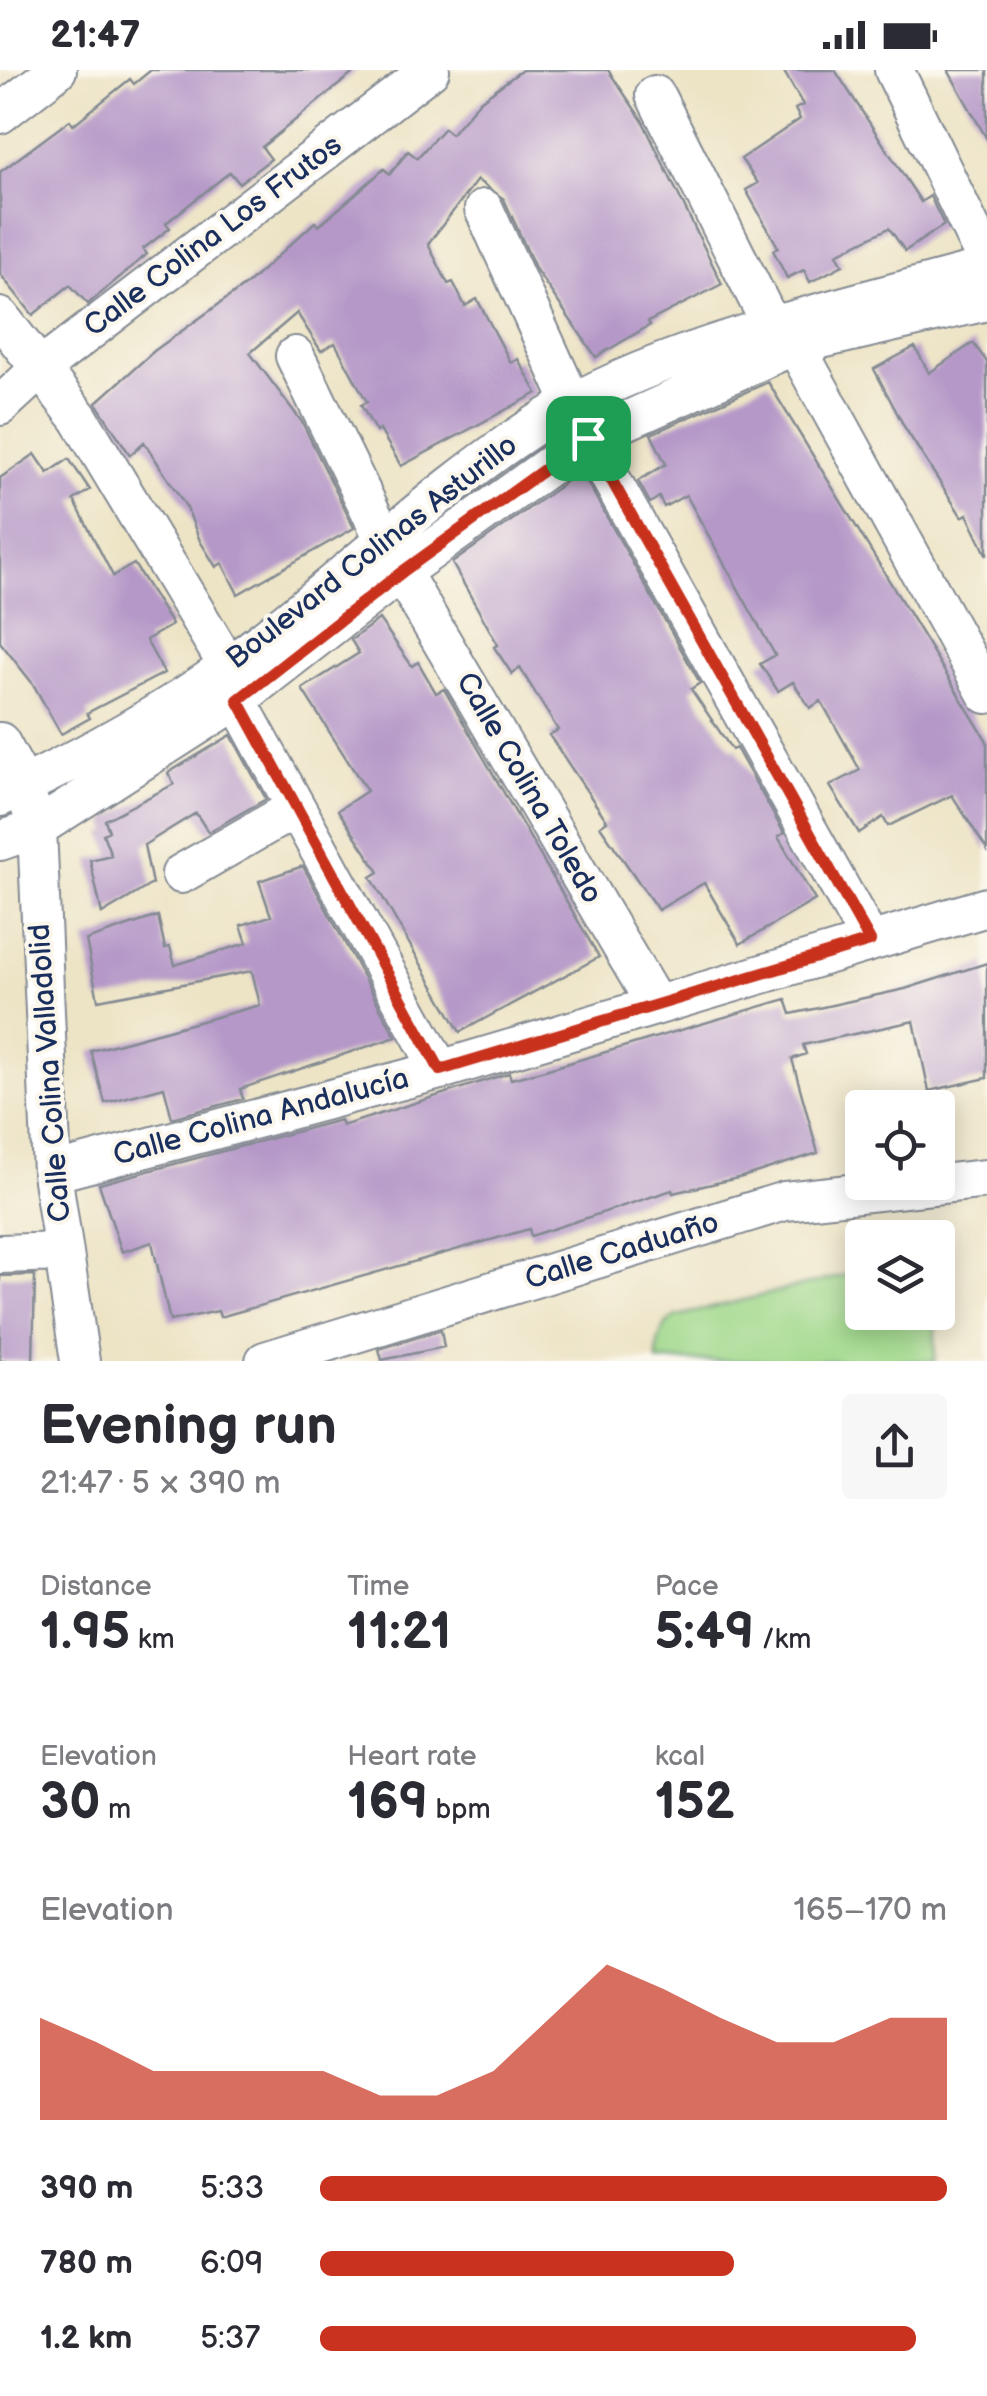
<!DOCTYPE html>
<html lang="en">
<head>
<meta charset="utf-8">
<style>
	body { margin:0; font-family:"Balsamiq Sans",sans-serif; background:#f7f7f7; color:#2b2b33; height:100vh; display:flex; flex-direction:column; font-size:38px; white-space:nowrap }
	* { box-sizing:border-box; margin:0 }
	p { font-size:32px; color:#7c7c81 }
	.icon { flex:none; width:55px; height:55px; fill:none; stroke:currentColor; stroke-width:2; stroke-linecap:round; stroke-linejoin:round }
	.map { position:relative; height:1291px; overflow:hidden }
	.details { display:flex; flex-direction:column; background:#fff; flex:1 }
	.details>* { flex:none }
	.fabs { position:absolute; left:845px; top:1020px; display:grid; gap:20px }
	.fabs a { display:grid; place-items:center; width:110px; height:110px; border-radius:10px; background:#fff; box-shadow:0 5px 25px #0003; font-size:50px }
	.pin { position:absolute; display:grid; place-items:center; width:85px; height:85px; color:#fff; margin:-42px; border-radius:20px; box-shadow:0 5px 15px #0006 }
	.round { display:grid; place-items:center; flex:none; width:105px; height:105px; border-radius:10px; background:#f7f7f7 }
	.head { display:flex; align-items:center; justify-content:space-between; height:170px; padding:0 40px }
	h1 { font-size:55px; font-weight:600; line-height:75px }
	.figures { display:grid; grid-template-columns:repeat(3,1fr); gap:15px; height:170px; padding:10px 40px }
	.figures div { display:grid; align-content:center }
	.figures b { font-size:50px; font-weight:600 }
	.figures small { font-size:28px; font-weight:400 }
	.figures p { font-size:28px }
	.chart { height:280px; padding:20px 40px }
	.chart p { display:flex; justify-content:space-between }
	.chart svg { width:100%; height:180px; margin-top:10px; fill:#c8321e; opacity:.7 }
	ul { padding:0 40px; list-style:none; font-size:32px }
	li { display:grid; grid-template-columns:160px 120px 1fr; align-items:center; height:75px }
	li i { height:25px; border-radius:12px; background:#c8321e }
	.status { display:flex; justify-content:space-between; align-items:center; height:70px; padding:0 50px; background:#fff; direction:ltr }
	.status svg { height:28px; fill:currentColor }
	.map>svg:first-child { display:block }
</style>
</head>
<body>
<div class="status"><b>21:47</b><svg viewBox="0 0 49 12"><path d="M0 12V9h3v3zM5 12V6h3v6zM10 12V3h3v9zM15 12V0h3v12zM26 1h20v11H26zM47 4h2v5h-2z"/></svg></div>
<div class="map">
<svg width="987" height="1291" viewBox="0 0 987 1291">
	<rect width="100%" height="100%" fill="#fbf7ec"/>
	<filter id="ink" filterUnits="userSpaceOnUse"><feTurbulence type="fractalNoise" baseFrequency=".01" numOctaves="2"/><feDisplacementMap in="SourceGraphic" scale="20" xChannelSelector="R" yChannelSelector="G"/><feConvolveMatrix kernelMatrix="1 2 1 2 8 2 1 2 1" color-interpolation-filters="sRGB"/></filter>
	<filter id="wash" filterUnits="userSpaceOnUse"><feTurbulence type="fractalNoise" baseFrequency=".0048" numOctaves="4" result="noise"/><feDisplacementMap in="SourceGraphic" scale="40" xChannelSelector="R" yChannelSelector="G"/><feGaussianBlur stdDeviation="2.25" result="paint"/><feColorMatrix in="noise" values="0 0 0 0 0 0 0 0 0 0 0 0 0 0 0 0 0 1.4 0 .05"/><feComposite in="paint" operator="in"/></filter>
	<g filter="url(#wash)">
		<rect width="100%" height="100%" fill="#ede4c6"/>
		<path fill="#9fd88a" stroke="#5d8474" stroke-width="2.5" d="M 862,1201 L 862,1242 L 935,1243 L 935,1291 L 657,1291 C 657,1272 659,1259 674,1247 Z"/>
		<g id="blocks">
			<path fill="#b598c8" d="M 151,0 L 357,0 L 262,77 L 271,89 L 239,113 L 230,102 L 166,153 L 170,158 L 143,179 L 147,184 L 88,234 L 70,215 L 33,245 L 0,204 L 0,102 L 70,50 L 73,55 L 130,9 L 134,14 Z
				M 522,0 L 608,0 L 642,50 L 722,214 L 648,252 L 650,255 L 596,287 L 536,200 L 504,129 L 477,110 L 428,174 L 448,214 L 453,212 L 465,236 L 477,229 L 511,293 L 518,289 L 537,323 L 401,396 L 380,360 L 376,362 L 361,335 L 367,332 L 335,273 L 321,281 L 297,243 L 250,283 L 302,352 L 354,458 L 238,524 L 222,493 L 216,497 L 200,471 L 187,438 L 144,372 L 130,385 L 96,333 L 154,281 L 247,214 L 315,152 L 319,156 L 384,99 L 390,104 L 408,81 L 417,88 L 444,58 L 451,64 L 480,31 Z
				M 783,0 L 835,0 L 921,132 L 930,126 L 944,155 L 905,181 L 889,158 L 837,184 L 843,195 L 810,212 L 804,200 L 787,208 L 773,180 L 778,177 L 746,120 L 758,113 L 741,89 L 800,49 L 795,39 L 803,35 Z
				M 948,0 L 987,0 L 987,69 Z
				M 973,273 L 987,292 L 987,486 L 967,444 L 962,447 L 905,358 L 874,299 L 915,277 L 929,303 Z
				M 768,312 L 987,671 L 987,780 L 952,725 L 888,756 L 883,747 L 859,763 L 830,716 L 860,700 L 821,631 L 810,638 L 793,612 L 778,621 L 760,594 L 775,585 L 686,425 L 664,437 L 659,427 L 650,433 L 638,411 L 666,394 L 651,364 Z
				M 35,384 L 48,403 L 69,389 L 90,420 L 74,430 L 113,506 L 134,494 L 172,555 L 146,570 L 164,603 L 87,643 L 90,648 L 61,664 L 33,614 L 0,572 L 0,408 Z
				M 581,401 L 700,613 L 691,619 L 732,680 L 736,678 L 784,763 L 778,767 L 815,830 L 740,874 L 704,813 L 658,840 L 600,756 L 607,751 L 549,665 L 558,660 L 520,598 L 512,604 L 494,577 L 498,575 L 452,493 Z
				M 379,549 L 412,596 L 418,592 L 436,623 L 444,619 L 599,887 L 460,962 L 371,807 L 379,802 L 338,740 L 367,721 L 302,619 L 359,583 L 351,570 Z
				M 231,665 L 266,729 L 208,762 L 196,743 L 144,775 L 152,814 L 102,844 L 90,790 L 111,785 L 103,764 L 109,761 L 105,750 L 174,714 L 168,703 Z
				M 303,796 L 396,967 L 240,1019 L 243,1029 L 172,1048 L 164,1017 L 105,1033 L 91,981 L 260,935 L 252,901 L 98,930 L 86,870 L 158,846 L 165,878 L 170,877 L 175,895 L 247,873 L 241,855 L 271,846 L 259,811 Z
				M 987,893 L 987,1008 L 929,1021 L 914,951 L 803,975 L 806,984 L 792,989 L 818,1083 L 742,1107 L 673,1123 L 672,1120 L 531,1166 L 529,1159 L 220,1247 L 218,1241 L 170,1251 L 152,1172 L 122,1182 L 99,1114 L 340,1050 L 342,1056 L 509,1003 L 511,1009 L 545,1000 L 786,929 L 791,944 L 905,919 Z
				M 35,1205 L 33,1291 L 0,1291 L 0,1206 Z
				M 441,1260 L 444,1277 L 382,1290 L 379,1279 Z"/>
		</g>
	</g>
	<g filter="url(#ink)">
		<use href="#blocks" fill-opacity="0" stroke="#848a92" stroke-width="2.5"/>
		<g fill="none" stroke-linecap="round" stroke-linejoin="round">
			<g stroke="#848a92" stroke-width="42">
				<path id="minor" d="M 894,0 L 987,192
					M 655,25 L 773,259
					M 0,44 L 57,0
					M 484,139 L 588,368 L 870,871
					M 0,247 L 79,348 L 228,596
					M 795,275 L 987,624
					M 295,286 L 384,469
					M 0,336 L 41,298 L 430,0
					M 401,502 L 656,935
					M 237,630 L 440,1000
					M 0,672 L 24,716 L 37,758 L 52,1103 L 80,1291
					M 0,727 C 78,690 159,646 229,596 C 337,517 432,420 545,349 C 663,275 851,236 987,198
					M 0,771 L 37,758 L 237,630 L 401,502 L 588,368 L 795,275 L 987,231
					M 181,804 L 294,739
					M 52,1103 L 440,1000 L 987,837
					M 0,1184 L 63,1182
					M 265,1291 L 785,1131 L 987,1109"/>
			</g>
			<use href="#minor" stroke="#fff" stroke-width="38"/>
		</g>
	</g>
	<g fill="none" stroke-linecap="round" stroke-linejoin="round" filter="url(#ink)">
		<g stroke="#fff" stroke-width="20">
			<path id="route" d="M 588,368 L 870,871 L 440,1000 L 238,630 L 402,502 Z"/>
		</g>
		<use href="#route" stroke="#c8321e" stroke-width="12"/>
	</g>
	<g text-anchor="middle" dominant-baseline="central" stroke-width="8" stroke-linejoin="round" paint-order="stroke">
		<g font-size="30" fill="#1b2f5e" stroke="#fbf7ec">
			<text transform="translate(213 166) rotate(-37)">Calle Colina Los Frutos</text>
			<text transform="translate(372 482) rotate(-38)">Boulevard Colinas Asturillo</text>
			<text transform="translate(529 718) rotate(60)">Calle Colina Toledo</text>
			<text transform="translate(50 1003) rotate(-94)">Calle Colina Valladolid</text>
			<text transform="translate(261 1047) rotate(-15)">Calle Colina Andalucía</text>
			<text transform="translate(622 1181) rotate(-17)">Calle Caduaño</text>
		</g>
	</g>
</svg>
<div class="fabs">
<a><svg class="icon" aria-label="locate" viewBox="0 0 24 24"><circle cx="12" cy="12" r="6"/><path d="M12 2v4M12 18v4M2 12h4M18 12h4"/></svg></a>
<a><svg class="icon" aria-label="layers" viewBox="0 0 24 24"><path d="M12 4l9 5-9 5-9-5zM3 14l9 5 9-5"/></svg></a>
</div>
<div class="pin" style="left:588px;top:368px;background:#1e9e55"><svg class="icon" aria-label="arrive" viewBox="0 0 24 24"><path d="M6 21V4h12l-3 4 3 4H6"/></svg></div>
</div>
<section class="details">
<div class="head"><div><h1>Evening run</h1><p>21:47 · 5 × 390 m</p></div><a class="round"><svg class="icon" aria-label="share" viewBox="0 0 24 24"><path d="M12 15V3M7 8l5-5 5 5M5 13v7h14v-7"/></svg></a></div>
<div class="figures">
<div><p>Distance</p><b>1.95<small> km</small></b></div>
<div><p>Time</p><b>11:21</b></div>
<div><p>Pace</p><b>5:49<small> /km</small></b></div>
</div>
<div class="figures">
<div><p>Elevation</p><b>30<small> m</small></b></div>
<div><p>Heart rate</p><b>169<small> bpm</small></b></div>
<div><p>kcal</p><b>152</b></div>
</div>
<div class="chart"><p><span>Elevation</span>165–170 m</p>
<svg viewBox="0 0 160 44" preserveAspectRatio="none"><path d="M0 44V19L10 25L20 32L30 32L40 32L50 32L60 38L70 38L80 32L90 19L100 6L110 12L120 19L130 25L140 25L150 19L160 19V44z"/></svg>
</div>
<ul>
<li><b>390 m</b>5:33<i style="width:100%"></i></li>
<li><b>780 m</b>6:09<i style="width:66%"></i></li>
<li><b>1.2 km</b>5:37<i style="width:95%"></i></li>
</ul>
</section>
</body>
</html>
